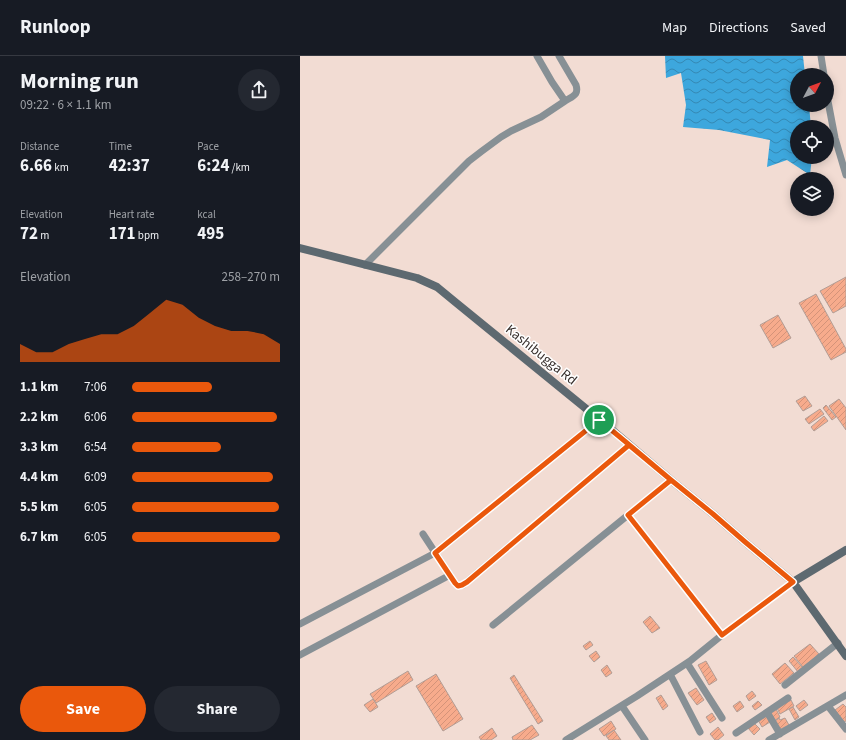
<!DOCTYPE html>
<html lang="en">
<head>
<meta charset="utf-8">
<style>
	body { margin:0; font-family:"Source Sans 3",sans-serif; background:#242831; color:#f1f3f6; height:100vh; display:flex; flex-direction:column; font-size:15px; white-space:nowrap }
	* { box-sizing:border-box; margin:0 }
	p { font-size:13px; color:#9ea1a6 }
	.icon { flex:none; width:22px; height:22px; fill:none; stroke:currentColor; stroke-width:2; stroke-linecap:round; stroke-linejoin:round }
	.map { position:relative; flex:1; overflow:hidden }
	.drawer { display:flex; flex-direction:column; background:#171b24; width:300px }
	.drawer>* { flex:none }
	.needle { width:26px; rotate:49deg }
	.fabs { position:absolute; left:490px; top:12px; display:grid; gap:8px }
	.fabs a { display:grid; place-items:center; width:44px; height:44px; border-radius:50%; background:#171b24; box-shadow:0 2px 10px #0003; font-size:20px }
	.pin { position:absolute; display:grid; place-items:center; width:34px; height:34px; color:#fff; margin:-17px; border:2px solid #fff; border-radius:50%; box-shadow:0 1px 4px #0007 }
	.round { display:grid; place-items:center; flex:none; width:42px; height:42px; border-radius:21px; background:#242831 }
	.head { display:flex; align-items:center; justify-content:space-between; height:68px; padding:0 20px }
	h1 { font-size:22px; font-weight:700; line-height:30px }
	.stats { display:grid; grid-template-columns:repeat(3,1fr); gap:6px; height:68px; padding:4px 20px }
	.stats div { display:grid; align-content:center }
	.stats b { font-size:17px; font-weight:700 }
	.stats small { font-size:11px; font-weight:400 }
	.stats p { font-size:11px }
	.chart { height:112px; padding:8px 20px }
	.chart p { display:flex; justify-content:space-between }
	.chart svg { width:100%; height:72px; margin-top:4px; fill:#ea580c; opacity:.7 }
	.cta { display:flex; gap:8px; margin-top:auto; padding:8px 20px }
	.cta a { flex:1; height:46px; border-radius:24px; background:#ea580c; color:#fff; font-size:16px; font-weight:700; line-height:46px; text-align:center }
	.cta a+a { background:#242831; color:#f1f3f6 }
	ul { padding:0 20px; list-style:none; font-size:13px }
	li { display:grid; grid-template-columns:64px 48px 1fr; align-items:center; height:30px }
	li i { height:10px; border-radius:5px; background:#ea580c }
	header { display:flex; align-items:center; gap:24px; box-sizing:border-box; height:56px; padding:0 20px; background:#171b24; border-bottom:1px solid #363941 }
	header strong { font-size:19px }
	nav { display:flex; gap:22px; margin-inline-start:auto; font-size:14px }
	main { display:flex; flex:1; min-height:0 }
	.map>svg:first-child { display:block }
</style>
</head>
<body>
<header>
<strong>Runloop</strong>
<nav><a>Map</a><a>Directions</a><a>Saved</a></nav>
</header>
<main>
<section class="drawer">
<div class="head"><div><h1>Morning run</h1><p>09:22 · 6 × 1.1 km</p></div><a class="round"><svg class="icon" aria-label="share" viewBox="0 0 24 24"><path d="M12 15V3M7 8l5-5 5 5M5 13v7h14v-7"/></svg></a></div>
<div class="stats">
<div><p>Distance</p><b>6.66<small> km</small></b></div>
<div><p>Time</p><b>42:37</b></div>
<div><p>Pace</p><b>6:24<small> /km</small></b></div>
</div>
<div class="stats">
<div><p>Elevation</p><b>72<small> m</small></b></div>
<div><p>Heart rate</p><b>171<small> bpm</small></b></div>
<div><p>kcal</p><b>495</b></div>
</div>
<div class="chart"><p><span>Elevation</span>258–270 m</p>
<svg viewBox="0 0 160 44" preserveAspectRatio="none"><path d="M0 44V33L10 38L20 38L30 33L40 30L50 27L60 27L70 22L80 14L90 6L100 9L110 17L120 22L130 25L140 25L150 27L160 33V44z"/></svg>
</div>
<ul>
<li><b>1.1 km</b>7:06<i style="width:54%"></i></li>
<li><b>2.2 km</b>6:06<i style="width:98%"></i></li>
<li><b>3.3 km</b>6:54<i style="width:60%"></i></li>
<li><b>4.4 km</b>6:09<i style="width:95%"></i></li>
<li><b>5.5 km</b>6:05<i style="width:99%"></i></li>
<li><b>6.7 km</b>6:05<i style="width:100%"></i></li>
</ul>
<div class="cta"><a>Save</a><a>Share</a></div>
</section>
<div class="map">
<svg width="546" height="684" viewBox="0 0 546 684">
	<defs>
		<pattern id="water-waves" width="16" height="10" patternUnits="userSpaceOnUse"><rect width="16" height="10" fill="#3da7dd"/><path d="M0 5q4-4 8 0t8 0" fill="none" stroke="#3488b3"/></pattern>
		<pattern id="building-hatch" width="6" height="6" patternUnits="userSpaceOnUse"><rect width="6" height="6" fill="#f7ab8c"/><path d="M-1 1l2-2M0 6l6-6M5 7l2-2" fill="none" stroke="#d49379"/></pattern>
	</defs>
	<rect width="100%" height="100%" fill="#f2dcd3"/>
	<path fill="url(#water-waves)" d="M 365,0 L 503,0 L 505,19 L 497,19 L 497,49 L 509,49 L 511,71 L 497,71 L 497,101 L 512,101 L 510,119 L 487,104 L 467,111 L 470,84 L 419,74 L 383,71 L 386,49 L 381,17 L 366,22 Z"/>
	<path fill="url(#building-hatch)" stroke="#b29d95" d="M 546,221 L 546,250 L 533,257 L 520,235 Z
		M 516,238 L 546,293 L 546,296 L 531,304 L 499,247 Z
		M 478,259 L 491,282 L 473,292 L 460,269 Z
		M 505,340 L 512,350 L 503,355 L 496,345 Z
		M 539,343 L 546,352 L 546,374 L 529,350 Z
		M 526,349 L 536,361 L 532,364 L 523,352 Z
		M 520,353 L 524,358 L 509,368 L 505,363 Z
		M 524,360 L 528,365 L 514,375 L 511,371 Z
		M 350,560 L 360,572 L 352,577 L 343,566 Z
		M 290,585 L 293,589 L 286,594 L 283,590 Z
		M 510,588 L 519,598 L 503,611 L 494,600 Z
		M 296,595 L 300,601 L 294,606 L 289,600 Z
		M 493,601 L 503,612 L 498,616 L 489,605 Z
		M 406,605 L 417,624 L 409,629 L 398,609 Z
		M 485,607 L 494,617 L 480,628 L 472,618 Z
		M 307,609 L 312,617 L 306,621 L 301,614 Z
		M 108,615 L 113,624 L 76,647 L 70,638 Z
		M 136,618 L 163,663 L 143,675 L 116,630 Z
		M 214,619 L 243,665 L 238,668 L 210,622 Z
		M 396,632 L 404,644 L 397,649 L 388,637 Z
		M 452,635 L 456,640 L 449,645 L 446,640 Z
		M 361,639 L 368,650 L 363,654 L 356,642 Z
		M 73,643 L 78,651 L 70,656 L 64,649 Z
		M 491,644 L 494,650 L 480,658 L 477,652 Z
		M 504,644 L 508,649 L 500,655 L 496,650 Z
		M 440,645 L 444,651 L 437,656 L 433,650 Z
		M 458,645 L 462,649 L 455,654 L 452,650 Z
		M 543,648 L 546,651 L 546,665 L 544,666 L 535,654 Z
		M 493,651 L 499,661 L 495,664 L 489,653 Z
		M 476,653 L 480,661 L 474,665 L 469,657 Z
		M 412,657 L 416,663 L 410,667 L 406,661 Z
		M 466,659 L 470,666 L 462,671 L 458,664 Z
		M 479,662 L 480,664 L 485,662 L 489,669 L 479,674 L 474,666 Z
		M 311,665 L 316,673 L 304,680 L 299,673 Z
		M 454,667 L 460,673 L 454,679 L 448,672 Z
		M 232,669 L 239,679 L 230,684 L 213,684 L 212,681 Z
		M 418,671 L 424,679 L 418,684 L 415,684 L 410,678 Z
		M 192,672 L 197,680 L 191,684 L 181,684 L 179,681 Z
		M 314,674 L 321,684 L 309,684 L 306,680 Z"/>
	<g fill="none" stroke-linecap="round" stroke-linejoin="round">
		<path stroke="#879095" stroke-width="7" d="M 259,0 L 276,29 C 279,39 273,40 265,45
			M 521,0 L 524,19
			M 527,40 L 535,82 L 546,119
			M 65,209 L 169,105 L 182,95 L 201,81 L 211,75 L 241,61 L 265,45 L 252,26 L 237,0
			M 328,459 L 422,579
			M 123,478 L 155,527 L 158,530 L 163,529 L 329,389
			M 0,568 L 135,497 L 299,364
			M 193,569 L 371,424
			M 0,599 L 150,519
			M 387,607 L 422,662
			M 370,618 L 400,676
			M 485,629 L 538,587
			M 322,650 L 345,684
			M 528,650 L 546,673
			M 467,656 L 480,678
			M 436,677 L 488,642
			M 266,684 L 337,640 L 390,605 L 422,579 L 493,526
			M 469,684 L 546,639"/>
		<path stroke="#5d6970" stroke-width="8" d="M 0,192 L 117,222 L 137,231 L 154,245 L 311,373 L 371,424 L 413,458 L 444,485 L 493,526 L 546,600
			M 493,526 L 546,494"/>
	</g>
	<g fill="none" stroke-linecap="round" stroke-linejoin="round">
		<g stroke="#fff" stroke-width="8">
			<path id="route" d="M 299,364 L 135,497 L 155,527 L 158,530 L 162,529 L 167,526 L 329,389 L 371,424 L 413,458 L 444,485 L 493,526 L 422,579 L 328,459 L 371,424 C 347,404 324,384 299,364"/>
		</g>
		<use href="#route" stroke="#ea580c" stroke-width="5"/>
	</g>
	<g text-anchor="middle" dominant-baseline="central" stroke-width="3" stroke-linejoin="round" paint-order="stroke">
		<g font-size="14" fill="#372f2c" stroke="#fff">
			<text transform="translate(241 299) rotate(39)">Kashibugga Rd</text>
		</g>
	</g>
</svg>
<div class="fabs">
<a><svg class="needle" viewBox="-14 -14 28 28"><path d="M0-13l5 13h-10z" fill="#e53935"/><path d="M0 13l5-13h-10z" fill="#9ea1a6"/></svg></a>
<a><svg class="icon" aria-label="locate" viewBox="0 0 24 24"><circle cx="12" cy="12" r="6"/><path d="M12 2v4M12 18v4M2 12h4M18 12h4"/></svg></a>
<a><svg class="icon" aria-label="layers" viewBox="0 0 24 24"><path d="M12 4l9 5-9 5-9-5zM3 14l9 5 9-5"/></svg></a>
</div>
<div class="pin" style="left:299px;top:364px;background:#1e9e55"><svg class="icon" aria-label="arrive" viewBox="0 0 24 24"><path d="M6 21V4h12l-3 4 3 4H6"/></svg></div>
</div>
</main>
</body>
</html>
